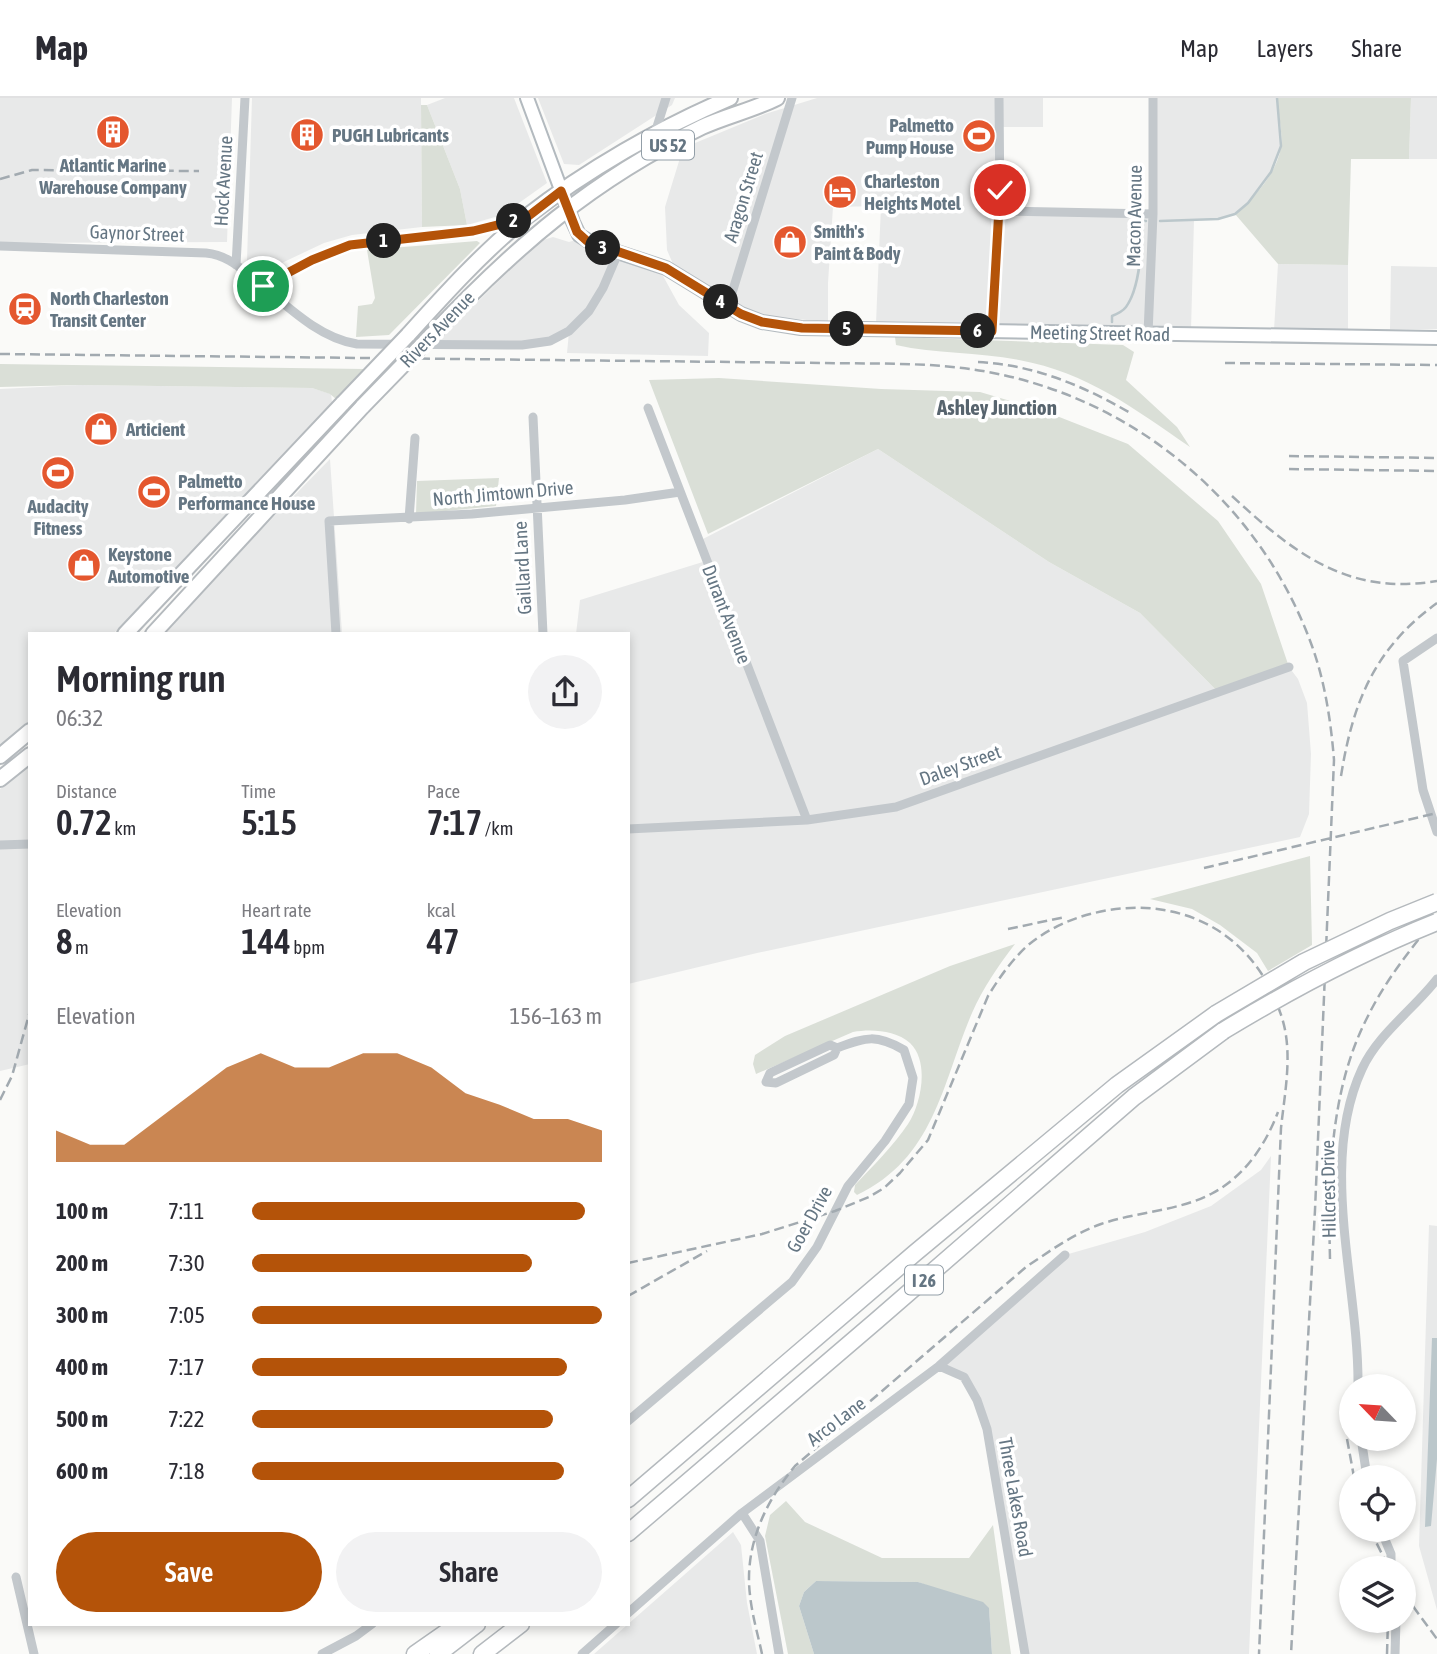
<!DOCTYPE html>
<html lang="en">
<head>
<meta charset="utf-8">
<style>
	body { margin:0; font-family:"Asap Condensed",sans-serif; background:#f2f2f3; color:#2b2b33; height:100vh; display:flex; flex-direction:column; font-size:26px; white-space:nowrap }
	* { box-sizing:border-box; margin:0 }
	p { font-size:23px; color:#7c7c81 }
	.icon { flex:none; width:38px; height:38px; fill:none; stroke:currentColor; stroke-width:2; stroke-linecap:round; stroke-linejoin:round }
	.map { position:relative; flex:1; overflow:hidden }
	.drawer { position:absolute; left:28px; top:534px; width:602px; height:994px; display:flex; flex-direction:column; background:#fff; border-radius:0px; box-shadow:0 4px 10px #0003 }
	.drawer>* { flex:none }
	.needle { width:46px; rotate:295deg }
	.tools { position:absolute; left:1339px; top:1276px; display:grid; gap:14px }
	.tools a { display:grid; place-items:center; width:77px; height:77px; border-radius:50%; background:#fff; box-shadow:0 4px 10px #0003; font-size:35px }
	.pin { position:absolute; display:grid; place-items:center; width:60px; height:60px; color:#fff; margin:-30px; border:4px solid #fff; border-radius:50%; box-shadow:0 2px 7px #0007 }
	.km { position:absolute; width:35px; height:35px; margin:-18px; border-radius:50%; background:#222; color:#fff; font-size:19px; line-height:35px; text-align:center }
	.round { display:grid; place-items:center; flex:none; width:74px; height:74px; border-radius:37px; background:#f2f2f3 }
	.head { display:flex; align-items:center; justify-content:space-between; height:119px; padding:0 28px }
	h1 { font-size:38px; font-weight:600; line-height:52px }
	.stats { display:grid; grid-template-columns:repeat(3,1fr); gap:10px; height:119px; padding:7px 28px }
	.stats div { display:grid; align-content:center }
	.stats b { font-size:35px; font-weight:600 }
	.stats small { font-size:19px; font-weight:400 }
	.stats p { font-size:19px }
	.chart { height:196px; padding:14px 28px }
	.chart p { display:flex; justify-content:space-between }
	.chart svg { width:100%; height:126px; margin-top:7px; fill:#b45309; opacity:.7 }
	.button { display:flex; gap:14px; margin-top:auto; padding:14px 28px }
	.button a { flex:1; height:80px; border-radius:42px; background:#b45309; color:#fff; font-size:28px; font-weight:600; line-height:80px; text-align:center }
	.button a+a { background:#f2f2f3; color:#2b2b33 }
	ul { padding:0 28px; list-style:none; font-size:23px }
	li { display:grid; grid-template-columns:112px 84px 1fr; align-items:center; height:52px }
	li i { height:18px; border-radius:9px; background:#b45309 }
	header { display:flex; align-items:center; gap:42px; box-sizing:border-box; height:98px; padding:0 35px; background:#fff; border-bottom:2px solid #e1e1e2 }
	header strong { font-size:33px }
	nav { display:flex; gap:38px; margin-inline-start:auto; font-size:24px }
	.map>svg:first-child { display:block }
</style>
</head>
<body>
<header>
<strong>Map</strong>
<nav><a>Map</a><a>Layers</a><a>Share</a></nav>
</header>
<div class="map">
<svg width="1437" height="1556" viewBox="0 0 1437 1556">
	<rect width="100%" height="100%" fill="#fafaf8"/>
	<path fill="#e8e9e9" d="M 0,0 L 232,0 L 227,144 L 0,145 Z
		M 252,0 L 421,0 L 422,129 L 352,137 L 324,145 L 269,171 L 256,173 L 250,170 L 247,163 Z
		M 445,0 L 514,0 L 547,85 L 502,117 L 467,127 L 460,91 L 427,7 Z
		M 538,0 L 675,0 L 672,7 L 579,67 L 564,66 Z
		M 817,0 L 1043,0 L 1043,29 L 999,29 L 1000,112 L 1153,116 L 1153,0 L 1277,0 L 1281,48 L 1271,74 L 1248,105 L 1235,116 L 1218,121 L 1194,122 L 1191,232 L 876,225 L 881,108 L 833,109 L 828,185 L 828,224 L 775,219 L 751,213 L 673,166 L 667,152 L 665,109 L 683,50 L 765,16 Z
		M 1411,0 L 1437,0 L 1437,61 L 1409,61 Z
		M 553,139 L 569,144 L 582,140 L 657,167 L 679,207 L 709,235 L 708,258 L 567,255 L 569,234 L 550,243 L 435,246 L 525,157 L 543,142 Z
		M 1278,166 L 1348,167 L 1348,233 L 1274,232 Z
		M 1391,168 L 1437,169 L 1437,231 L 1390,231 Z
		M 80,287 L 312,290 L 331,296 L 332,304 L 114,535 L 30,536 L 30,624 L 0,647 L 0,291 Z
		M 878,351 L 1049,464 L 1140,515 L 1218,594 L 1289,569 L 1298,581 L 1307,605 L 1311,656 L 1309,716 L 1300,739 L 757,855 L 628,886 L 628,536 L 576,536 L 580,502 L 706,463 L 699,443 Z
		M 330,361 L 342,535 L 162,536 L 209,485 Z
		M 30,668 L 30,966 L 0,973 L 0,691 Z
		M 1271,1058 L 1249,1556 L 1025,1556 L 987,1331 L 964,1279 L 939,1268 L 1065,1157 L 1145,1134 L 1211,1108 L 1261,1072 Z
		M 1429,1127 L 1437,1128 L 1437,1512 L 1419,1448 Z
		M 733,1434 L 741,1447 L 747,1505 L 757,1556 L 594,1556 Z"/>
	<path fill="#dadfd7" d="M 1277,0 L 1411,0 L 1409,61 L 1351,61 L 1348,167 L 1278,166 L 1235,116 C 1254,100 1277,75 1281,49 C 1283,34 1278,16 1277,0 Z
		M 421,7 L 427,7 L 460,91 L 467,127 L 422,129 Z
		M 477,143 L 480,145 L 389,237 L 356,239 L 358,208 L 372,206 L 375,200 L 367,152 Z
		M 895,239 L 1123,247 L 1134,254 L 1126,282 L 1177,329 L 1190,349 C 1133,310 1088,275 1019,262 C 978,254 936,256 896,247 Z
		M 0,266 L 364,271 L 336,301 L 330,296 L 312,290 L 80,287 L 0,289 Z
		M 719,280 L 881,291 L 980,294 L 1044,313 L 1128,346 L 1218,423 L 1261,486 L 1289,569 L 1218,594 L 1140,515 L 1049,464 L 878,351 L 708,436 L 649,282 Z
		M 499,380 L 496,408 L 416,416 L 417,383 Z
		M 1310,758 L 1312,847 L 1268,873 L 1257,855 L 1220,827 L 1192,811 L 1150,801 Z
		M 1015,846 C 998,868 983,890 972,915 C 942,985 935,1060 857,1097 L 854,1094 L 855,1087 C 873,1068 893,1048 908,1026 C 921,1006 930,964 910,945 C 895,932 871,931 853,934 L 756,976 L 753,966 L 755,957 L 785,938 L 950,868 Z
		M 786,1403 L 805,1424 L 882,1460 L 969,1460 L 993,1427 L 1011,1556 L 992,1556 L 989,1511 L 918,1484 L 816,1483 L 804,1494 L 799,1508 L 814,1556 L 788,1556 L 765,1438 L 770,1417 Z"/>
	<path fill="#bbc7cb" d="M 1432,1240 L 1437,1240 L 1437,1361 L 1431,1428 L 1425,1429 Z
		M 816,1483 L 918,1484 L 983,1504 L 989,1510 L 992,1556 L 814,1556 L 799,1508 L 804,1494 Z"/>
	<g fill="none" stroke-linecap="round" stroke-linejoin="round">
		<path stroke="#bbc7cb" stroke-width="2.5" d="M 1160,123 L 1218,121 L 1235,116 L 1248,105 L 1271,74 L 1281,48 L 1277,0
			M 1112,224 L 1112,218 C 1117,216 1123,213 1126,209 C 1140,190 1142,146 1142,123 L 1146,123"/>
		<g stroke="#b3babf" stroke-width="16">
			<path id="secondary" d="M 527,0 L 573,124 L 579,137 L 593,146 L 666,170 L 741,216 L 762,224 L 801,230 L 1437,240"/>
		</g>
		<g stroke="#b5babe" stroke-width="18">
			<path id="primary" d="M 408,237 C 445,196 483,154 526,119 C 585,73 661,29 730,0
				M 432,237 C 515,149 592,82 702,29 C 726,18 753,12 777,0
				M 125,536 L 343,305
				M 153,536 L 363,308
				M 0,658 L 30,633
				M 0,681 L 30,657"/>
		</g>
		<g stroke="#b4b9bd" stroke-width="19">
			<path id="highway" d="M 628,1401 L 915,1155 L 1117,987 L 1216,916
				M 628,1435 L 876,1223 L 1134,999 L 1223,933
				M 415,1556 L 458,1526
				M 438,1556 L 477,1526
				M 482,1556 L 521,1526"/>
		</g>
		<path stroke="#c3c8cc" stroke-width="9" d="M 655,35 L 666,0
			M 1000,113 L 1153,116
			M 0,148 L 206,155 C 226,157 238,168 253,180 C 283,204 317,240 357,246 L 522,247 L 550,243 L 569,233 L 589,213 L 603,190 L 618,155
			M 236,167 L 245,0
			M 263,188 L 312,162 L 350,147 L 473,133 L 521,121
			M 728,208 L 792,0
			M 991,233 L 1000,113 L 999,0
			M 1148,236 L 1153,116 L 1153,0
			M 648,310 L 807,722
			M 533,319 L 543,536
			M 409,421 L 415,340
			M 336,536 L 329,423 L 472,416 L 625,402 L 680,394
			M 1437,540 L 1403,563 L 1423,692 L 1437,734
			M 628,731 L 807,722 L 896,709 L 1289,569
			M 0,747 L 30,746
			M 939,1268 L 964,1279 L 977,1302 L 987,1331 L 1025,1556
			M 1358,1288 C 1359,1187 1318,1066 1362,971 C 1378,936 1414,911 1437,881
			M 628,1323 L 792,1184 L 817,1149 L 848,1088 L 885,1043 L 909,1006 L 913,980 L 904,952 C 876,936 867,939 837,950 L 830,947 L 770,975 L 766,984 L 776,985 L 834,957 L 837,950
			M 1361,1340 L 1367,1379
			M 742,1415 L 760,1443 L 779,1556
			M 1381,1432 L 1391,1456 L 1391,1470
			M 16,1479 L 34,1556
			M 628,1515 L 742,1415 L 939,1268 L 1065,1157
			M 322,1556 L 356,1538 L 372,1526
			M 582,1556 L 616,1526
			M 1395,1556 L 1396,1522"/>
		<use href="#secondary" stroke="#fff" stroke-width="12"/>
		<use href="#primary" stroke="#fff" stroke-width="14"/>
		<use href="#highway" stroke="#fff" stroke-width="16"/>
		<path stroke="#a2aab0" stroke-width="2.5" stroke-dasharray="10 5" stroke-linecap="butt" d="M 0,81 L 32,72 L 199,73
			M 0,256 L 824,265 C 877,266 931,264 983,273 C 1133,299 1260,404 1312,548 C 1325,584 1331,624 1334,662 L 1315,1112 L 1291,1556
			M 978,264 C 1035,267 1084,288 1132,316
			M 1225,265 L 1437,267
			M 1289,358 L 1437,360
			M 1289,371 L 1437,373
			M 1232,398 C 1294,455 1347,498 1437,483
			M 1341,678 C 1353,603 1375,550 1437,505
			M 1204,770 L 1437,715
			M 1008,831 L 1065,819
			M 0,1002 L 12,978 L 30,913
			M 1330,1161 C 1328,1081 1330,992 1367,920 C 1385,883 1411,850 1437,819
			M 628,1165 L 762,1136 L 835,1113 L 869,1099 L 884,1090 L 900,1075 L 928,1042 L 988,898 C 999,880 1011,863 1027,848 C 1051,828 1079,817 1109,812 C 1187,800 1254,838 1280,914 C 1294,951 1285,992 1281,1030 L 1259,1556
			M 628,1198 L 707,1153
			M 1347,1341 L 1354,1379
			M 1370,1432 L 1389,1470
			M 1404,1496 L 1437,1541
			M 762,1556 C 758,1537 752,1517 750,1497 C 744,1449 765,1404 795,1368 L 1026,1169 C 1050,1153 1073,1136 1101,1126 C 1136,1114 1178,1113 1211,1096 C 1244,1079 1265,1048 1278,1014
			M 1387,1556 L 1388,1522"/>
		<g stroke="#b5babe" stroke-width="18" stroke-linecap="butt">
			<path id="primary-bridge" d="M 343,305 L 408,237
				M 363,308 L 432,237"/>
		</g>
		<g stroke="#b4b9bd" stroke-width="19" stroke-linecap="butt">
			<path id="highway-bridge" d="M 1216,916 L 1304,864 L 1390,823 L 1437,804
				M 1223,933 C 1292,891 1362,854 1437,824"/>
		</g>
		<use href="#primary-bridge" stroke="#fff" stroke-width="14"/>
		<use href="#highway-bridge" stroke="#fff" stroke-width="16"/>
	</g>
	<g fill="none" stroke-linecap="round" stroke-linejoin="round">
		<g stroke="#fff" stroke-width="14">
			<path id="route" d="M 263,188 L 312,162 L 350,147 L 473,133 L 526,120 L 561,93 L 577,134 L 587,143 L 666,170 L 741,216 L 762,224 L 802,230 L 992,233 L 1000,92"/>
		</g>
		<use href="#route" stroke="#b45309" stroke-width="9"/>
	</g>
	<defs>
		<g id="building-disc" transform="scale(1.75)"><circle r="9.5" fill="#e4572e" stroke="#fff"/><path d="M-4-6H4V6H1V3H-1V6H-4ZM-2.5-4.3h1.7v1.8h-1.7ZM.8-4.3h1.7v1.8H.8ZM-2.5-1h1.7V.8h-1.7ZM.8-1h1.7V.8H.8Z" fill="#fff"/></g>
		<g id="stadium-disc" transform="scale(1.75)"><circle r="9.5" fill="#e4572e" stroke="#fff"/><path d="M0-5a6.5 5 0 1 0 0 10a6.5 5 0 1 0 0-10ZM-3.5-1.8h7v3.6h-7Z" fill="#fff"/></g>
		<g id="hotel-disc" transform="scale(1.75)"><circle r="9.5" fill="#e4572e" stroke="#fff"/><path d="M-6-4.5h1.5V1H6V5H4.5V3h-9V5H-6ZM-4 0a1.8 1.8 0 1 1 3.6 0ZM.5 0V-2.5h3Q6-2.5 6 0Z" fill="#fff"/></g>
		<g id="shop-disc" transform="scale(1.75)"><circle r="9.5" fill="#e4572e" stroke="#fff"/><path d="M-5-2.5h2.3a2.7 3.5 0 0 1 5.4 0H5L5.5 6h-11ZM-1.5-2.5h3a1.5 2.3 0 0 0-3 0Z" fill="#fff"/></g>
		<g id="station-disc" transform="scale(1.75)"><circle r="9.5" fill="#e4572e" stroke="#fff"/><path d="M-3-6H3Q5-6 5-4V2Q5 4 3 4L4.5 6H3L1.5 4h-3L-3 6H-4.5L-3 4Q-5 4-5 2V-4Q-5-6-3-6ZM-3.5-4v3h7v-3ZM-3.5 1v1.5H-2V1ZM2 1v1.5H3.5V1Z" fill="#fff"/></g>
	</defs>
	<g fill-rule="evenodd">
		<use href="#building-disc" x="113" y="34"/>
		<use href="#building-disc" x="307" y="37"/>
		<use href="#stadium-disc" x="979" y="38"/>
		<use href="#hotel-disc" x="840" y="94"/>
		<use href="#shop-disc" x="790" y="144"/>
		<use href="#station-disc" x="25" y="211"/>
		<use href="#shop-disc" x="101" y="331"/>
		<use href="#stadium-disc" x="58" y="375"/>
		<use href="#stadium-disc" x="154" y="394"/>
		<use href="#shop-disc" x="84" y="467"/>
	</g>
	<g text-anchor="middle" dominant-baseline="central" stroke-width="7" stroke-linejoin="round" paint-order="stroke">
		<g fill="#fff" stroke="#939fa8" stroke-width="2">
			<rect x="642" y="32.5" width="52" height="29" rx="5"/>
			<rect x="905" y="1167.5" width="38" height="29" rx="5"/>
		</g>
		<g font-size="18" font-weight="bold" fill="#657683">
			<text x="668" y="47">US 52</text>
			<text x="924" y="1182">I 26</text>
		</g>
		<g font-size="19" font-weight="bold" fill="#657683" stroke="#fff" text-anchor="start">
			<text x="954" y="27" text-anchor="end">Palmetto<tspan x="954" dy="22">Pump House</tspan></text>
			<text x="332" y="37">PUGH Lubricants</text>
			<text x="113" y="67" text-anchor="middle">Atlantic Marine<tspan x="113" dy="22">Warehouse Company</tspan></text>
			<text x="864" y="83">Charleston<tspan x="864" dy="22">Heights Motel</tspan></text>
			<text x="814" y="133">Smith's<tspan x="814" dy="22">Paint &amp; Body</tspan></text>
			<text x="50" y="200">North Charleston<tspan x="50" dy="22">Transit Center</tspan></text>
			<text x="126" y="331">Articient</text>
			<text x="178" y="383">Palmetto<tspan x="178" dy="22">Performance House</tspan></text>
			<text x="58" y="408" text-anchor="middle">Audacity<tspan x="58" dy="22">Fitness</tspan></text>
			<text x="108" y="456">Keystone<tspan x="108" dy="22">Automotive</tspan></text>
		</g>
		<g font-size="19" fill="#657683" stroke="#fff">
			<text transform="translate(223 83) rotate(-87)">Hock Avenue</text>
			<text transform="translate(743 99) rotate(-73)">Aragon Street</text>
			<text transform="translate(1134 118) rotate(-89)">Macon Avenue</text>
			<text transform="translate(137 135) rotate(2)">Gaynor Street</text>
			<text transform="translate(437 231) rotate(-46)">Rivers Avenue</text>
			<text transform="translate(1100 235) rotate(1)">Meeting Street Road</text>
			<text transform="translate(503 395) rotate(-5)">North Jimtown Drive</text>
			<text transform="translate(522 470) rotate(-93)">Gaillard Lane</text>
			<text transform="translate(727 516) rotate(69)">Durant Avenue</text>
			<text transform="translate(960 667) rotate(-20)">Daley Street</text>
			<text transform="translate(1328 1091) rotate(-91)">Hillcrest Drive</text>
			<text transform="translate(809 1121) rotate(-61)">Goer Drive</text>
			<text transform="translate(836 1323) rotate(-37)">Arco Lane</text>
			<text transform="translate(1016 1399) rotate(80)">Three Lakes Road</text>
		</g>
		<g font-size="21" font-weight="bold" fill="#57646e" stroke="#fff">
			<text x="997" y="309">Ashley Junction</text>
		</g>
	</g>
</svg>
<div class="tools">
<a><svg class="needle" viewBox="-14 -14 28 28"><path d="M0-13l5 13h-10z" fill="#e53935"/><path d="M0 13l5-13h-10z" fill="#7c7c81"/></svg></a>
<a><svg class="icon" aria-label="locate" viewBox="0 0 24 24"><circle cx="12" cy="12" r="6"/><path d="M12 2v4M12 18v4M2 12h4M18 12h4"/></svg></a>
<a><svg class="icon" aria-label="layers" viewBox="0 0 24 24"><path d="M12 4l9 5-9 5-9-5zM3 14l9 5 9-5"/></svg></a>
</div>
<div class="pin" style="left:263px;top:188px;background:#1e9e55"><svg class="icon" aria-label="arrive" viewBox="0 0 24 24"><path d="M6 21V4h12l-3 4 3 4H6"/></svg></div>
<div class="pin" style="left:1000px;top:92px;background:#d93025"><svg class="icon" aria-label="check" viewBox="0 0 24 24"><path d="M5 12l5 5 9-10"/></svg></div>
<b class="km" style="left:384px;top:143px">1</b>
<b class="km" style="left:514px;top:123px">2</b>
<b class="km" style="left:603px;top:150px">3</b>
<b class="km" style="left:721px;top:204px">4</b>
<b class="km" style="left:847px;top:231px">5</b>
<b class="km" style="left:978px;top:233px">6</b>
<section class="drawer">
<div class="head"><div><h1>Morning run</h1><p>06:32</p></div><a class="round"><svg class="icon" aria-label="share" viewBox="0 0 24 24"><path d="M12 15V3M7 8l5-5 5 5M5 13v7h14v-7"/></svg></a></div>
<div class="stats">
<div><p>Distance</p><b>0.72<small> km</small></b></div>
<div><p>Time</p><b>5:15</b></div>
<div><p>Pace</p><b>7:17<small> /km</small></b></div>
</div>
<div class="stats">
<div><p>Elevation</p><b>8<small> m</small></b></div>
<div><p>Heart rate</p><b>144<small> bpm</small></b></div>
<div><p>kcal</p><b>47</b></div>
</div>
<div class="chart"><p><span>Elevation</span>156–163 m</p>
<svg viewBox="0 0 160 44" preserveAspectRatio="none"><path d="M0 44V33L10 38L20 38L30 29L40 20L50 11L60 6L70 11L80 11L90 6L100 6L110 11L120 20L130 24L140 29L150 29L160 33V44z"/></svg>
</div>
<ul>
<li><b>100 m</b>7:11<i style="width:95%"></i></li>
<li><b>200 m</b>7:30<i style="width:80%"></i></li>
<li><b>300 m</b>7:05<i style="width:100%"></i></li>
<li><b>400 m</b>7:17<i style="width:90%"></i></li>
<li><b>500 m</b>7:22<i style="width:86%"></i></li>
<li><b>600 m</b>7:18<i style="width:89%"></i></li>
</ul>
<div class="button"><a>Save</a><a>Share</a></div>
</section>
</div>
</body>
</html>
